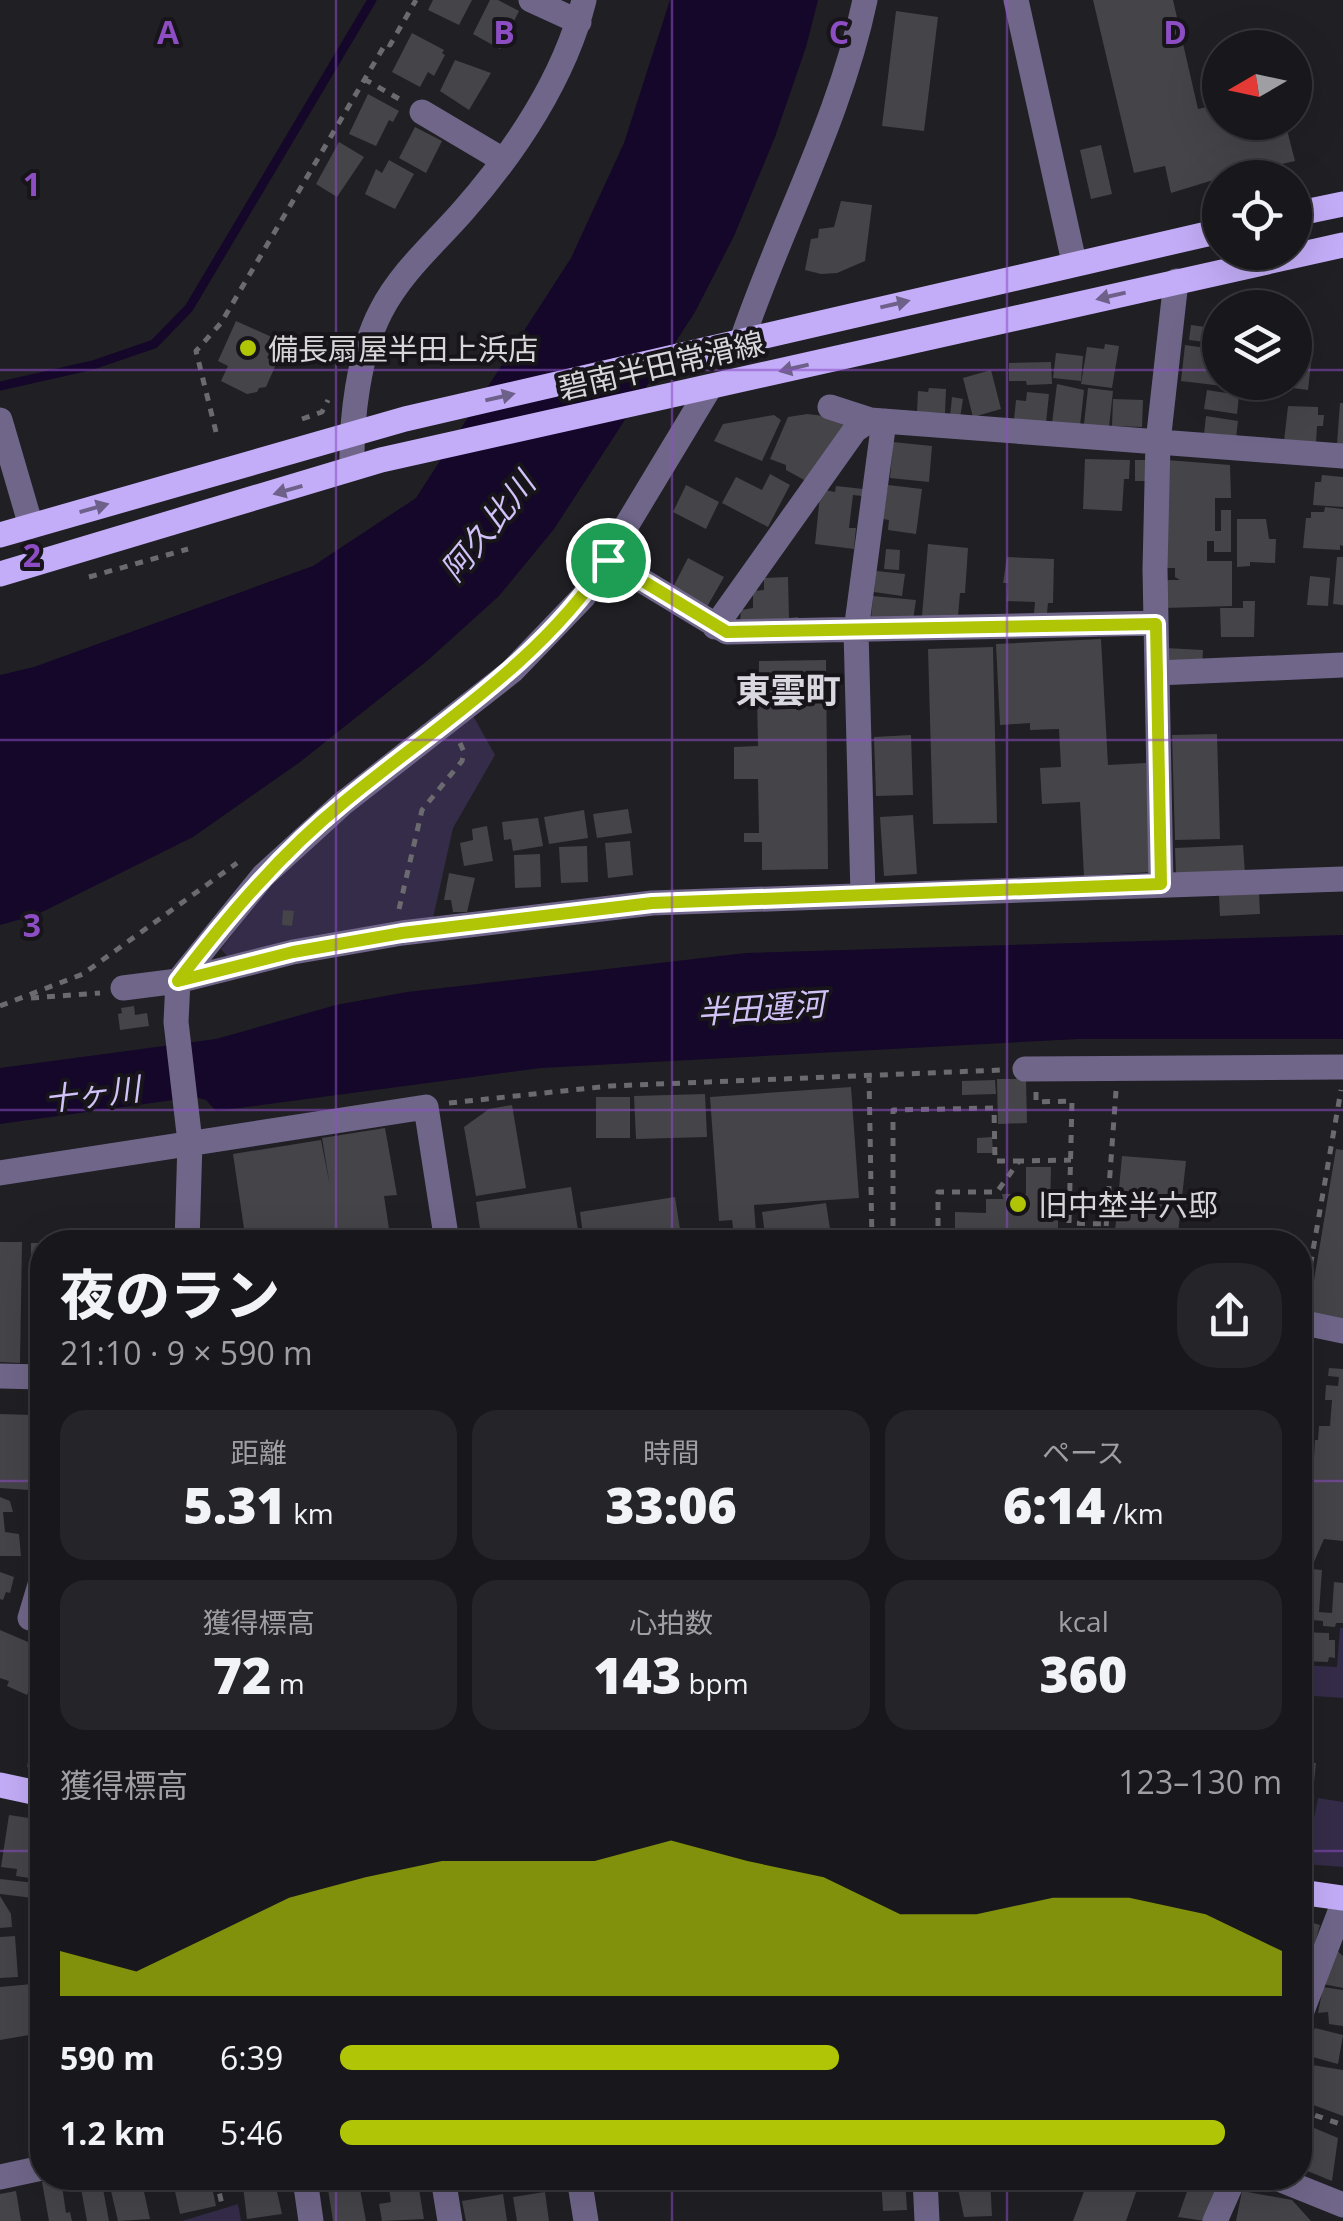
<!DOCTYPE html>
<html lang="ja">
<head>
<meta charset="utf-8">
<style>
	body { margin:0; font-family:"Open Sans","Noto Sans JP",sans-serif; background:#252428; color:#f1f3f6; height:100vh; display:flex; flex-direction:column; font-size:38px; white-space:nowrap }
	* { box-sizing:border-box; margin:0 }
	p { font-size:32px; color:#9f9fa3 }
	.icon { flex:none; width:55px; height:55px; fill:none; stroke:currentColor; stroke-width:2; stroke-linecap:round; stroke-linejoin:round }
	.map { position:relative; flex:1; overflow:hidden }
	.side { position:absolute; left:30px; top:1230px; width:1282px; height:960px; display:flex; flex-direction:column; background:#18171b; border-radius:40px; box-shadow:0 10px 40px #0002,0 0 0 2px #36363a }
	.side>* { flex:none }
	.needle { width:65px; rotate:261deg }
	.fabs { position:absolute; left:1202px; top:30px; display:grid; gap:20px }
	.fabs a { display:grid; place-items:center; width:110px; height:110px; border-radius:50%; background:#18171b; box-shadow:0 10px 40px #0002,0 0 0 2px #36363a; font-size:50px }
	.pin { position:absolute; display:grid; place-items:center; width:85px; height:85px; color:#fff; margin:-42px; border:5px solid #fff; border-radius:50%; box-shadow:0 2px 10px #0007 }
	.round { display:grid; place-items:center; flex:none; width:105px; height:105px; border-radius:40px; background:#252428 }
	.headline { display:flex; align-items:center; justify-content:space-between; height:170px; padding:0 30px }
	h1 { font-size:55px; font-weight:800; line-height:75px }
	.metrics { display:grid; grid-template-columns:repeat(3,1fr); gap:15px; height:170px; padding:10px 30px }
	.metrics div { display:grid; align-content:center; border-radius:25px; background:#252428; text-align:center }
	.metrics b { font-size:50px; font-weight:800 }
	.metrics small { font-size:28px; font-weight:400 }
	.metrics p { font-size:28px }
	.chart { height:280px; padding:20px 30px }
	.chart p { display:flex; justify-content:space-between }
	.chart svg { width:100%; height:180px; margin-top:10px; fill:#afc505; opacity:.7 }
	ul { padding:0 30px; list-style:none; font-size:32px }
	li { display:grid; grid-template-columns:160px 120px 1fr; align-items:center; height:75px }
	li i { height:25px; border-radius:12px; background:#afc505 }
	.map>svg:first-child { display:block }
</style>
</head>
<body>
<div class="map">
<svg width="1343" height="2221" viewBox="0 0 1343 2221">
	<rect width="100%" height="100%" fill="#201f24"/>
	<path fill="#352c49" d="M 471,712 L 495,755 L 453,828 L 433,918 L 227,956 L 221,949 L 269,887 L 349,809 Z
		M 1340,1628 L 1343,1628 L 1343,1698 L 1300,1695 L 1300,1665 L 1337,1667 Z
		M 1318,1798 L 1343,1802 L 1343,1867 L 1305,1864 Z
		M 238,2204 L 241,2221 L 182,2221 Z"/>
	<path fill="#140729" d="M 670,0 L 818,0 L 806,47 L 775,137 L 734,236 L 695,312 L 554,529 L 499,596 L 427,661 L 300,762 L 193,837 L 36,915 L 0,925 L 0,675 L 34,667 L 313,566 L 416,498 L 571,258 L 624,143 Z
		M 1343,935 L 1343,1039 L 1078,1039 L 541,1068 L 216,1111 L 206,1100 L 195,1097 L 0,1124 L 0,1068 L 216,1039 L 336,1005 L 407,992 L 746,953 Z"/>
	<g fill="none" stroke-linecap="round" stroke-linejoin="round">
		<path stroke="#140729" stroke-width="9" d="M 0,386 L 93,365 L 154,344 L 189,308 L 372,0"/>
	</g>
	<path fill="#454449" d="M 433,0 L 472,0 L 459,25 L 428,10 Z
		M 490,0 L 498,0 L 519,11 L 500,49 L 473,34 Z
		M 1093,0 L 1173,0 L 1198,109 L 1220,104 L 1220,122 L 1285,122 L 1295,161 L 1220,178 L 1171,193 L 1165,166 L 1134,173 Z
		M 896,11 L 938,17 L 924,131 L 882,126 Z
		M 412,33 L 444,50 L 442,53 L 445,55 L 434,76 L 428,72 L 420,87 L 392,72 Z
		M 455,60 L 491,73 L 469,110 L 440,91 Z
		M 368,94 L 399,111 L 393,122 L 389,120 L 376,146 L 349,134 Z
		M 415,127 L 442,141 L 426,173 L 399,158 Z
		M 339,142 L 364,157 L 337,197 L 316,184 Z
		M 1101,145 L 1112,194 L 1091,199 L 1080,150 Z
		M 389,160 L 414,174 L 395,209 L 365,194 L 376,169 L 382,173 Z
		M 841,201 L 872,205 L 865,261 L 837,273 L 821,274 L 805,270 L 811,239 L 818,238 L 819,229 L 834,227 Z
		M 236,321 L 276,339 L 267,358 L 277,362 L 266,387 L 259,388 L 257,392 L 247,394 L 221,381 L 228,366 L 218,361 Z
		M 1191,325 L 1214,328 L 1213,343 L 1189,340 Z
		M 1295,343 L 1313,345 L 1308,390 L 1285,387 L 1286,382 L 1295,382 Z
		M 1105,344 L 1119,346 L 1112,388 L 1081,384 L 1087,347 L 1104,349 Z
		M 1185,345 L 1220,350 L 1220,382 L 1224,382 L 1223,386 L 1181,381 Z
		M 1056,353 L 1083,356 L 1081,381 L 1053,378 Z
		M 1051,362 L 1052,384 L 1027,385 L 1026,381 L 1009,381 L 1009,363 Z
		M 991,370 L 1001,409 L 973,417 L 963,378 Z
		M 1057,384 L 1084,390 L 1080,426 L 1052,423 Z
		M 929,388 L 946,389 L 945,413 L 917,412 L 918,391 L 928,392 Z
		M 1088,388 L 1113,391 L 1109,427 L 1084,424 Z
		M 1207,390 L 1239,395 L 1237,414 L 1204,409 Z
		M 1027,392 L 1049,394 L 1046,423 L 1014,420 L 1016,400 L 1026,401 Z
		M 952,397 L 963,399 L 960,418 L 950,417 Z
		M 1113,399 L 1143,400 L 1142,427 L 1112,426 Z
		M 1340,403 L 1343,403 L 1343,445 L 1337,444 Z
		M 1288,406 L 1318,407 L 1318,415 L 1324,415 L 1323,426 L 1317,426 L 1316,443 L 1284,441 Z
		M 807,414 L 842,418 L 846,424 L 806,481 L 786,470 L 786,465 L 770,459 L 788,417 Z
		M 774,415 L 781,420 L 762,461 L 714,441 L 723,424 Z
		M 1206,416 L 1238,421 L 1236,438 L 1204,434 Z
		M 893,442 L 932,446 L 929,482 L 890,478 Z
		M 1085,459 L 1130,460 L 1129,479 L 1124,479 L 1122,511 L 1083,509 Z
		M 1135,460 L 1146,460 L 1146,481 L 1135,481 Z
		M 1167,460 L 1230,465 L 1231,498 L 1215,498 L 1215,531 L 1221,531 L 1221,510 L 1231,510 L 1231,552 L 1214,552 L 1214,541 L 1207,541 L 1207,561 L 1232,561 L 1232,606 L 1164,608 L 1165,580 L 1180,580 L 1175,577 L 1175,568 L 1167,568 Z
		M 770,474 L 790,485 L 768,527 L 722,503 L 736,477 L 762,490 Z
		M 1322,475 L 1343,477 L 1343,507 L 1313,505 L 1315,482 L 1321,482 Z
		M 686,485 L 719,502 L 706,529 L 673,512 Z
		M 888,485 L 922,489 L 916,534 L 888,530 L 889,520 L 883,519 Z
		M 836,486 L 863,489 L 862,496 L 853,495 L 849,528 L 856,528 L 854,549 L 815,544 L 820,495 L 824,495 L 825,490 L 835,492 Z
		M 1325,507 L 1343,509 L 1343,546 L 1340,545 L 1340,550 L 1303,548 L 1306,518 L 1311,518 L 1311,512 L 1324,512 Z
		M 1237,519 L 1266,519 L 1269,539 L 1276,539 L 1275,563 L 1250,562 L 1250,566 L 1237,567 Z
		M 928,544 L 968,548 L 965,593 L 960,593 L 958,616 L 922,616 Z
		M 886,549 L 900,550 L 899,570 L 884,569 Z
		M 1007,557 L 1054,559 L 1053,603 L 1048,603 L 1047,613 L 1034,613 L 1035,602 L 1007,601 L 1008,583 L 1003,583 Z
		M 1337,557 L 1343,557 L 1343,605 L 1333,604 Z
		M 688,558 L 724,577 L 704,612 L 670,593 Z
		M 876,571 L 905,574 L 902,596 L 874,592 Z
		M 1310,576 L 1330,578 L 1328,606 L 1307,605 Z
		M 788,577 L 789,618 L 798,617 L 798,627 L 740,622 L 741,610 L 753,608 L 753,591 L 764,590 L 764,578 Z
		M 873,596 L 916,600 L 913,620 L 871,619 Z
		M 1243,601 L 1255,601 L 1254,637 L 1221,637 L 1220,608 L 1243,608 Z
		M 1101,639 L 1108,765 L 1146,763 L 1151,872 L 1084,876 L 1080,802 L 1042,804 L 1040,768 L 1061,767 L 1059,729 L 1030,730 L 1030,723 L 1000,725 L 996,644 Z
		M 993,647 L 997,823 L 933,824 L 928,649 Z
		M 1165,648 L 1203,650 L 1202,665 L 1165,663 Z
		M 826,660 L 828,869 L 762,870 L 762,842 L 744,842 L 744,833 L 759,833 L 758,779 L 734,779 L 734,747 L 758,746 L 757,696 L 738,696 L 737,687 L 759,686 L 759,661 Z
		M 1217,734 L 1220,839 L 1175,840 L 1172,735 Z
		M 911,735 L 913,795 L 876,796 L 874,737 Z
		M 628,809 L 632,833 L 597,838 L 593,814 Z
		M 584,810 L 588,838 L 549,844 L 544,817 Z
		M 913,815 L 917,874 L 884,876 L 880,817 Z
		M 538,818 L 543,846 L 513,851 L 511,839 L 504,840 L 502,822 Z
		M 487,826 L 493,861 L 464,866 L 460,843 L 473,840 L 472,829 Z
		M 630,841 L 633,875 L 608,878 L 605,843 Z
		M 1243,845 L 1245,874 L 1176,876 L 1175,848 Z
		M 587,846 L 588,882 L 561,883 L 559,847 Z
		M 540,854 L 541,887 L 515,888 L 514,855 Z
		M 449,873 L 475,878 L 467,912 L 453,912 L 451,900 L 444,900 Z
		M 1259,892 L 1260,914 L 1220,916 L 1219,894 Z
		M 283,910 L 294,911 L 292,926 L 282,925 Z
		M 134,1006 L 135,1015 L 147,1013 L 149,1026 L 120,1030 L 118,1014 L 122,1013 L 121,1008 Z
		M 997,1079 L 1026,1079 L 1027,1123 L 998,1124 Z
		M 995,1080 L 996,1094 L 962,1095 L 962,1081 Z
		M 851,1087 L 859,1198 L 754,1205 L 756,1233 L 734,1235 L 732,1220 L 719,1221 L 710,1097 Z
		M 705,1094 L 707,1137 L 636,1139 L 634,1096 Z
		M 596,1097 L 630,1097 L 630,1138 L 596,1138 Z
		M 512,1105 L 526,1188 L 476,1196 L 464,1127 L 489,1109 Z
		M 385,1128 L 397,1195 L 384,1196 L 391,1242 L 246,1242 L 233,1154 L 321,1140 L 330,1186 L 322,1138 Z
		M 992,1137 L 993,1153 L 977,1153 L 977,1138 Z
		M 1336,1149 L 1343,1150 L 1343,1322 L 1308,1316 Z
		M 1122,1156 L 1186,1161 L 1177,1242 L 1114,1242 Z
		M 1026,1167 L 1051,1167 L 1050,1209 L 1058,1209 L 1058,1233 L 1050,1233 L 1050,1242 L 955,1242 L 955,1212 L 986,1213 L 986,1199 L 1003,1199 L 1002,1194 L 1026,1194 Z
		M 571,1187 L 580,1242 L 482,1242 L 476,1202 Z
		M 675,1197 L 682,1242 L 584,1242 L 580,1212 Z
		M 826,1203 L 832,1242 L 766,1242 L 762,1212 Z
		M 0,1242 L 22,1242 L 20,1363 L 0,1362 Z
		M 31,1243 L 42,1243 L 42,1284 L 31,1284 Z
		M 1329,1368 L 1343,1369 L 1343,1541 L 1324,1539 L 1311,1569 L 1322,1570 L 1319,1612 L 1332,1613 L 1334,1582 L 1343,1583 L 1343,1623 L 1336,1623 L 1335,1627 L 1323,1626 L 1323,1621 L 1300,1619 L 1300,1564 L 1312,1541 L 1300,1541 L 1303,1494 L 1312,1495 L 1315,1440 L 1318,1440 L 1319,1426 L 1330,1426 L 1332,1400 L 1325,1400 L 1326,1385 L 1338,1386 L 1339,1377 L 1328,1376 Z
		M 0,1414 L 32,1415 L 29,1490 L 0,1488 Z
		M 0,1497 L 10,1501 L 13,1512 L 3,1512 L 5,1532 L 19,1534 L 21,1556 L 0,1556 Z
		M 0,1572 L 14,1577 L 10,1593 L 6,1592 L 3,1600 L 0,1599 Z
		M 0,1630 L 42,1648 L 42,1697 L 35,1693 L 40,1680 L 34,1677 L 27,1695 L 7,1686 L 9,1681 L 0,1678 Z
		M 1300,1632 L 1329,1633 L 1329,1640 L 1335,1640 L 1335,1658 L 1329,1657 L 1328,1662 L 1300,1661 Z
		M 39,1700 L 42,1701 L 42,1769 L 27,1767 Z
		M 1300,1762 L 1316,1763 L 1314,1782 L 1300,1781 Z
		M 1300,1796 L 1309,1798 L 1302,1844 L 1300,1844 Z
		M 9,1815 L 42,1820 L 36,1879 L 16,1876 L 17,1869 L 1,1867 Z
		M 0,1879 L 35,1883 L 33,1898 L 0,1894 Z
		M 0,1896 L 11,1914 L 12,1927 L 0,1928 Z
		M 1300,1919 L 1320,1925 L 1305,1978 L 1300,1976 Z
		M 15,1936 L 18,1977 L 0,1978 L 0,1937 Z
		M 1335,1949 L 1343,1956 L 1343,1988 L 1323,1984 Z
		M 32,1984 L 35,2034 L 0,2040 L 0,1987 Z
		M 1323,1987 L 1343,1990 L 1343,2026 L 1329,2024 L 1328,2012 L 1318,2013 Z
		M 1315,2028 L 1343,2035 L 1338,2064 L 1302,2054 Z
		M 1300,2063 L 1343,2070 L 1343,2116 L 1300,2100 Z
		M 1300,2122 L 1338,2138 L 1332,2181 L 1300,2168 Z
		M 79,2178 L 101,2178 L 109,2221 L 87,2221 Z
		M 108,2178 L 141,2178 L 150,2219 L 118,2221 Z
		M 172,2178 L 210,2178 L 216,2206 L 180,2214 Z
		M 242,2178 L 274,2178 L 282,2214 L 247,2219 Z
		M 475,2178 L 501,2178 L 503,2188 L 477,2192 Z
		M 512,2178 L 556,2178 L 556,2180 L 513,2186 Z
		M 881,2178 L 905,2178 L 907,2210 L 883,2211 Z
		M 990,2178 L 992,2216 L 964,2217 L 956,2179 Z
		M 1089,2178 L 1141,2178 L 1126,2221 L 1073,2221 Z
		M 1167,2178 L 1220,2178 L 1205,2221 L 1178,2217 L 1189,2186 Z
		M 61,2179 L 66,2213 L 70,2212 L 72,2221 L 49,2221 L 42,2182 Z
		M 418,2183 L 424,2219 L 382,2221 L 379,2204 L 391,2202 L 389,2188 Z
		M 359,2184 L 366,2221 L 333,2221 L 328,2189 Z
		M 16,2191 L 21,2221 L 0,2221 L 0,2194 Z
		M 1242,2191 L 1292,2200 L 1311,2221 L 1236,2221 Z
		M 545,2192 L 549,2221 L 517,2221 L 513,2197 Z
		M 503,2194 L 507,2221 L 466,2221 L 462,2201 Z"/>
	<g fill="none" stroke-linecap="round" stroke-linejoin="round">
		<path stroke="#6b6a6e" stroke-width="5" stroke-dasharray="8 8" stroke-linecap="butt" d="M 364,79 L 401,100
			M 302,419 L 322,412 L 328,400
			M 216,432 L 196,351 L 221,323 L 386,43 L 390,45 L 416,0
			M 89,577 L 188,549
			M 399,909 L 422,810 L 462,761 L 464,752 L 460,743
			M 31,998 L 100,993
			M 0,1006 L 83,974 L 237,863
			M 869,1075 L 872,1242
			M 1036,1092 L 1036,1102 L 1072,1101 L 1069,1223 L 1107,1224
			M 449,1103 L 610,1086 L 1001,1070
			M 893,1242 L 893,1110 L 994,1108 L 995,1161 L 1019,1161
			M 938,1242 L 938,1192 L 997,1192 L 1019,1161 L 1071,1160
			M 1105,1242 L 1116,1091
			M 1305,1296 L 1341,1090
			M 1300,2110 L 1343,2125
			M 216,2178 L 223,2209
			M 217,2179 L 229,2178"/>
		<path stroke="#70668a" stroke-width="25" d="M 531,0 L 579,22
			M 1016,0 L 1074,262
			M 422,112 L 503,160
			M 742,340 C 781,225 840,119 865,0
			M 830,407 L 870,420 L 1343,456
			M 0,420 L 31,526
			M 352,468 C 351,420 358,355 381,311 C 401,272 434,244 463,211 C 515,152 565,77 584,0
			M 608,560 L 727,632 L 1156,623
			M 715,627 L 855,430 L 870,420
			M 1157,673 L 1343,665
			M 1161,885 L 1155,569 L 1158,442 L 1176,281
			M 863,895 L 856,631 L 884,421
			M 123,988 L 178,981 L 293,952 L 402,933 L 652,903 L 1343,879
			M 1025,1069 L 1343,1067
			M 0,1173 L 426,1107 L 447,1242
			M 187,1242 L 190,1142 L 176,1022 L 178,981 L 263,876 L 342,804 L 512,671 L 584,596 L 710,387
			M 1300,1322 L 1343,1331
			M 0,1376 L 42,1377
			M 30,1618 L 42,1578
			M 1300,2016 L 1343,1904
			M 0,2177 L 42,2168
			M 443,2178 L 450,2221
			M 579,2178 L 586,2221
			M 925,2178 L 927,2221
			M 1276,2178 L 1343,2205
			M 311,2221 L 305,2179 L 313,2178
			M 1215,2221 L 1234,2178"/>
		<path stroke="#c3adf8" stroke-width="25" d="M 1295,214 L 1343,204
			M 0,535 L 405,419 L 1220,231
			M 0,574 L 381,460 L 1343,245
			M 0,1785 L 42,1794
			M 1300,1892 L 1343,1898"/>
	</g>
	<defs><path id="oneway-solid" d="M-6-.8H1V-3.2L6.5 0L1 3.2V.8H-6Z" transform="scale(2.5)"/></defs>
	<g fill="#6d6189">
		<use href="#oneway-solid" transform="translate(1111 296) rotate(167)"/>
		<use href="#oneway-solid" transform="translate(895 304) rotate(-13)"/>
		<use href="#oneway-solid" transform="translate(794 368) rotate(167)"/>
		<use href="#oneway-solid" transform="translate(500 397) rotate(-13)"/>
		<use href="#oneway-solid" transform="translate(288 490) rotate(164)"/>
		<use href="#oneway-solid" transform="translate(94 508) rotate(-16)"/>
	</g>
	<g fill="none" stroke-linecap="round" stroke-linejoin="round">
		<g stroke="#fff" stroke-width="20">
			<path id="route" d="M 608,560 L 727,632 L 1156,624 L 1161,884 L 652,903 L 402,933 L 293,952 L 178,981 C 228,916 280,854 344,802 C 436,726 541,662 608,560 Z"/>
		</g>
		<use href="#route" stroke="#afc505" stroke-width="12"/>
	</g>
	<path fill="none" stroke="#8d4ec4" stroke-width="2.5" stroke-opacity="0.55" d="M 336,0 L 336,1242M 672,0 L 672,1242M 1007,0 L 1007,1242M 0,370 L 1220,370M 1295,370 L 1343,370M 0,740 L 1343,740M 0,1110 L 1343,1110M 0,1481 L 42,1481M 1300,1481 L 1343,1481M 0,1851 L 42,1851M 1300,1851 L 1343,1851M 336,2178 L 336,2221M 672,2178 L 672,2221M 1007,2178 L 1007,2221"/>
	<g fill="#afc505" stroke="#17151a" stroke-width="4">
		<circle cx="248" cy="348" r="10"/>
		<circle cx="1018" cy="1204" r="10"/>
	</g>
	<g text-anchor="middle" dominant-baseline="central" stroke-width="8" stroke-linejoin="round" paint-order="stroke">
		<g font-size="30" fill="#d7d6d9" stroke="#17151a" text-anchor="start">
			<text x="268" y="348">備長扇屋半田上浜店</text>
			<text x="1038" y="1204">旧中埜半六邸</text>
		</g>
		<g font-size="30" fill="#d7d6d9" stroke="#17151a">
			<text transform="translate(661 365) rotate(-13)">碧南半田常滑線</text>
		</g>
		<g font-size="32" font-style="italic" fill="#d0c1f7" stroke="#17151a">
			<text transform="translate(487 526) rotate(-51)">阿久比川</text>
			<text transform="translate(761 1007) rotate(-4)">半田運河</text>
			<text transform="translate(92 1093) rotate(-7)">十ヶ川</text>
		</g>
		<g font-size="35" font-weight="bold" fill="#d9d7df" stroke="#17151a">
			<text x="788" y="689">東雲町</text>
		</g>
	</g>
	<g font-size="32" text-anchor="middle" font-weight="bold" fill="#8d4ec4" stroke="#17151a" stroke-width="8" stroke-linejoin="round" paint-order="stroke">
		<text x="168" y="44">A</text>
		<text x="504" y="44">B</text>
		<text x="839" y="44">C</text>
		<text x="1175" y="44">D</text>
		<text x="32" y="196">1</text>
		<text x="32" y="567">2</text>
		<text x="32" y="937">3</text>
	</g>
</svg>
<div class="fabs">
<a><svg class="needle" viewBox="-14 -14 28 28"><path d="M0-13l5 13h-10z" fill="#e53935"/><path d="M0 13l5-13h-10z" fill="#9f9fa3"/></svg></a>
<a><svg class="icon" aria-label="locate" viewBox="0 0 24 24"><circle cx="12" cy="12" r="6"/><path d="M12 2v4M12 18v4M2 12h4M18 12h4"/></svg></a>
<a><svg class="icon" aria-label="layers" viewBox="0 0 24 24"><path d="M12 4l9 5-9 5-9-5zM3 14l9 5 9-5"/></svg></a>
</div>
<div class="pin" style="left:608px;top:560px;background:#1e9e55"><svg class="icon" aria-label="arrive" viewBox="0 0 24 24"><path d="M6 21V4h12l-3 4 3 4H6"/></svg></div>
<section class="side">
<div class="headline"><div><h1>夜のラン</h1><p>21:10 · 9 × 590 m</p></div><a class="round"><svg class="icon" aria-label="share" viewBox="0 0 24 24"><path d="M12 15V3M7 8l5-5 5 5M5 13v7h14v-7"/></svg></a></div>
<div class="metrics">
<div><p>距離</p><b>5.31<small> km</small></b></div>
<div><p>時間</p><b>33:06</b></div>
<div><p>ペース</p><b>6:14<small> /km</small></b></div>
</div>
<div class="metrics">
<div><p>獲得標高</p><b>72<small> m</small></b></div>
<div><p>心拍数</p><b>143<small> bpm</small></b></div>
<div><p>kcal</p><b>360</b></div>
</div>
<div class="chart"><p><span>獲得標高</span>123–130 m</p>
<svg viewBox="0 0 160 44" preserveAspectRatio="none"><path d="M0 44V33L10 38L20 29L30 20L40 15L50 11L60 11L70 11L80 6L90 11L100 15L110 24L120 24L130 20L140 20L150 24L160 33V44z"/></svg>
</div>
<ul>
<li><b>590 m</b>6:39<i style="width:53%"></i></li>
<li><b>1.2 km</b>5:46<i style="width:94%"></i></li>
</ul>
</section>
</div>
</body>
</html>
